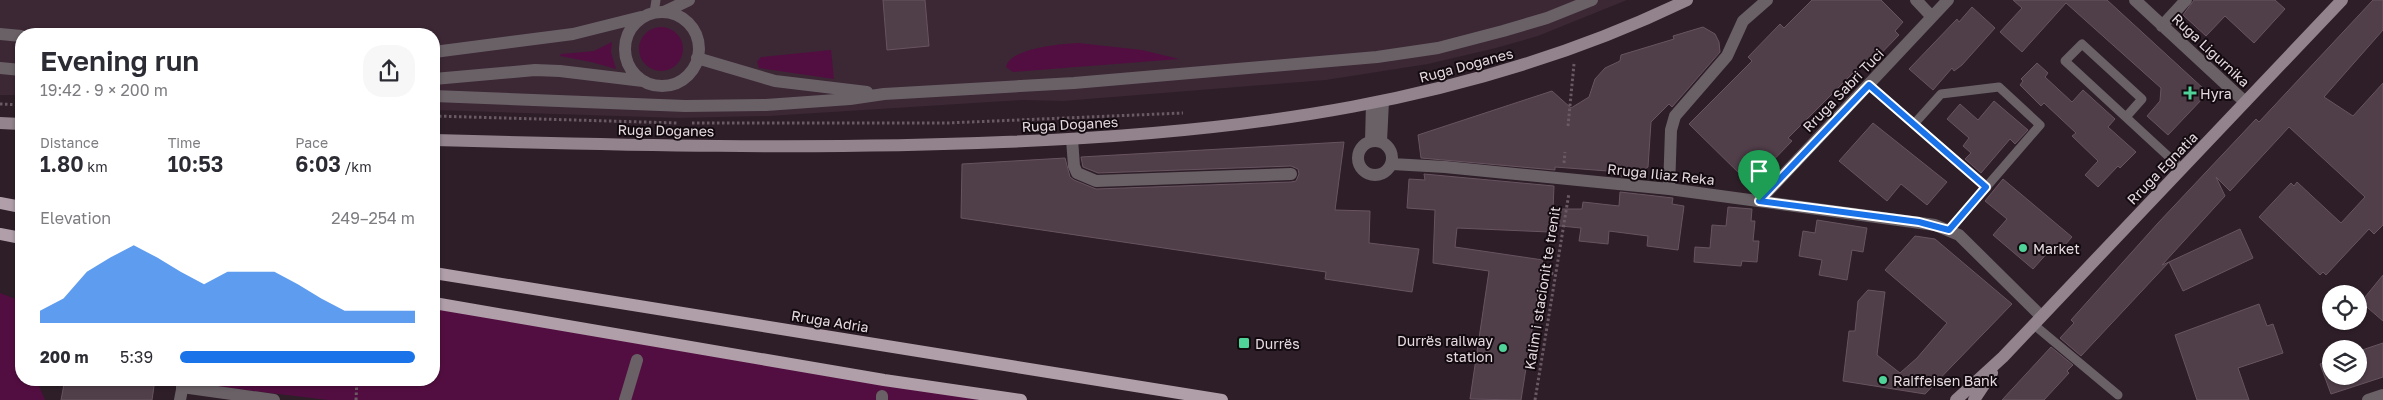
<!DOCTYPE html>
<html lang="en">
<head>
<meta charset="utf-8">
<style>
	body { margin:0; font-family:"Golos Text",sans-serif; background:#f7f7f7; color:#2b2b33; height:100vh; display:flex; flex-direction:column; font-size:19px; white-space:nowrap }
	* { box-sizing:border-box; margin:0 }
	p { font-size:16px; color:#7c7c81 }
	.icon { flex:none; width:28px; height:28px; fill:none; stroke:currentColor; stroke-width:2; stroke-linecap:round; stroke-linejoin:round }
	.map { position:relative; flex:1; overflow:hidden }
	.side { position:absolute; left:15px; top:28px; width:425px; height:358px; display:flex; flex-direction:column; background:#fff; border-radius:20px; box-shadow:0 1px 4px #0004 }
	.side>* { flex:none }
	.buttons { position:absolute; left:2322px; top:285px; display:grid; gap:10px }
	.buttons a { display:grid; place-items:center; width:45px; height:45px; border-radius:50%; background:#fff; box-shadow:0 1px 4px #0004; font-size:25px }
	.pin { position:absolute; display:grid; place-items:center; width:42px; height:42px; color:#fff; margin:-51px -21px; border-radius:50% 50% 50% 0; rotate:-45deg; box-shadow:0 0 5px #0007 }
	.pin .icon { rotate:45deg }
	.round { display:grid; place-items:center; flex:none; width:52px; height:52px; border-radius:20px; background:#f7f7f7 }
	.head { display:flex; align-items:center; justify-content:space-between; height:85px; padding:0 25px }
	h1 { font-size:28px; font-weight:600; line-height:38px }
	.stats { display:grid; grid-template-columns:repeat(3,1fr); gap:8px; height:85px; padding:5px 25px }
	.stats div { display:grid; align-content:center }
	.stats b { font-size:21px; font-weight:600 }
	.stats small { font-size:14px; font-weight:400 }
	.stats p { font-size:14px }
	.chart { height:140px; padding:10px 25px }
	.chart p { display:flex; justify-content:space-between }
	.chart svg { width:100%; height:90px; margin-top:5px; fill:#1a73e8; opacity:.7 }
	ul { padding:0 25px; list-style:none; font-size:16px }
	li { display:grid; grid-template-columns:80px 60px 1fr; align-items:center; height:38px }
	li i { height:12px; border-radius:6px; background:#1a73e8 }
	.map>svg:first-child { display:block }
</style>
</head>
<body>
<div class="map">
<svg width="2383" height="400" viewBox="0 0 2383 400">
	<rect width="100%" height="100%" fill="#2e1e28"/>
	<path fill="#3c2735" d="M 0,0 L 1627,0 L 1538,36 L 1496,48 L 1428,64 L 1326,80 L 1063,101 L 1023,100 L 769,116 L 679,118 L 434,110 L 434,34 L 21,34 L 21,95 L 0,95 Z"/>
	<path fill="#530e41" d="M639 49a22 22 0 1 1 44 0a22 22 0 1 1-44 0Z
		M 612,42 L 611,52 L 616,69 L 591,62 L 560,56 L 561,54 L 594,51 Z
		M 1078,43 L 1142,50 L 1179,59 L 1013,72 L 1006,67 C 1010,48 1061,44 1078,43 Z
		M 831,50 L 834,79 L 759,68 L 757,62 L 761,57 Z
		M 0,293 L 21,301 L 21,379 L 36,379 L 45,400 L 0,400 Z
		M 434,307 L 1007,400 L 328,400 L 189,383 L 190,379 L 434,379 Z"/>
	<path fill="#503e49" stroke="#675460" d="M 883,0 L 925,0 L 929,46 L 887,50 Z
		M 1812,0 L 1881,0 L 1903,22 L 1895,31 L 1899,35 L 1866,69 L 1861,65 L 1788,138 L 1792,141 L 1759,175 L 1755,171 L 1746,180 L 1689,124 L 1752,61 L 1748,57 L 1780,24 L 1784,28 Z
		M 2013,0 L 2107,0 L 2205,90 L 2204,97 L 2168,135 L 2147,116 L 2160,101 L 2161,88 L 2066,3 L 2022,52 L 2000,32 L 2022,8 Z
		M 2194,0 L 2275,0 L 2285,9 L 2254,43 L 2225,16 L 2206,36 L 2183,15 Z
		M 2373,0 L 2383,0 L 2383,30 L 2324,97 L 2353,116 L 2383,83 L 2383,225 L 2374,234 L 2369,229 L 2326,275 L 2323,272 L 2320,275 L 2259,217 L 2291,183 L 2294,186 L 2297,182 L 2341,223 L 2365,197 L 2289,127 L 2230,191 L 2216,177 L 2225,196 L 2162,265 L 2169,262 L 2081,356 L 2060,338 L 2074,323 L 2071,320 L 2158,223 L 2256,119 L 2259,122 Z
		M 1972,7 L 1995,28 L 1962,65 L 1954,71 L 1952,68 L 1933,90 L 1909,69 L 1957,19 L 1959,22 Z
		M 1703,27 L 1715,34 L 1719,42 L 1720,52 L 1672,107 L 1669,104 L 1651,122 L 1648,167 L 1632,177 L 1621,176 L 1621,172 L 1555,167 L 1555,170 L 1421,158 L 1418,135 L 1552,91 L 1571,108 L 1589,97 L 1595,79 L 1605,68 L 1620,61 L 1621,55 L 1674,39 L 1673,36 Z
		M 2037,63 L 2048,73 L 2045,77 L 2072,102 L 2083,90 L 2115,119 L 2108,127 L 2136,152 L 2120,168 L 2118,166 L 2098,187 L 2085,175 L 2098,161 L 2072,136 L 2076,133 L 2044,103 L 2041,106 L 2020,85 L 2023,81 L 2021,79 Z
		M 1994,101 L 2028,130 L 2015,144 L 2010,139 L 1981,173 L 1965,159 L 1971,153 L 1963,146 L 1969,138 L 1947,119 L 1960,104 L 1978,120 Z
		M 1873,123 L 1947,182 L 1927,205 L 1901,184 L 1887,201 L 1839,161 Z
		M 1344,142 L 1335,210 L 1370,211 L 1369,243 L 1419,249 L 1412,292 L 1325,279 L 1326,272 L 961,218 L 962,164 L 1065,158 L 1070,177 L 1074,180 L 1096,189 L 1291,182 L 1296,181 L 1299,174 L 1298,169 L 1291,166 L 1098,173 L 1083,167 L 1081,157 Z
		M 1424,174 L 1554,186 L 1553,209 L 1582,209 L 1583,202 L 1619,206 L 1620,192 L 1673,198 L 1672,204 L 1684,206 L 1678,250 L 1647,246 L 1648,236 L 1609,231 L 1608,244 L 1579,241 L 1581,228 L 1550,225 L 1549,232 L 1457,228 L 1455,247 L 1543,260 L 1521,400 L 1470,399 L 1489,271 L 1433,263 L 1435,210 L 1407,208 L 1409,179 L 1425,180 Z
		M 2003,179 L 2072,237 L 2056,255 L 2050,250 L 2033,269 L 1993,235 L 2007,219 L 1985,201 Z
		M 1728,207 L 1752,209 L 1751,221 L 1755,221 L 1753,241 L 1759,241 L 1757,262 L 1742,261 L 1741,266 L 1694,262 L 1695,247 L 1710,248 L 1712,225 L 1726,226 Z
		M 1817,220 L 1867,228 L 1863,252 L 1852,250 L 1847,280 L 1819,275 L 1822,260 L 1799,256 L 1803,231 L 1815,233 Z
		M 2240,229 L 2253,258 L 2183,291 L 2169,262 Z
		M 1915,236 L 1935,239 L 2012,304 L 1925,394 L 1843,381 L 1849,331 L 1855,331 L 1858,301 L 1868,290 L 1885,292 L 1877,355 L 1900,373 L 1917,358 L 1947,323 L 1885,270 Z
		M 2383,275 L 2383,321 L 2361,302 Z
		M 2259,304 L 2267,326 L 2273,324 L 2283,353 L 2238,368 L 2249,400 L 2197,400 L 2175,335 Z
		M 2383,343 L 2383,377 L 2331,394 L 2320,364 L 2331,360 L 2331,376 L 2359,376 L 2359,351 Z
		M 2051,347 L 2073,365 L 2067,371 L 2069,373 L 2044,400 L 2002,400 Z
		M 65,379 L 155,379 L 152,400 L 61,400 Z"/>
	<g fill="none" stroke-linecap="round" stroke-linejoin="round">
		<path stroke="#695a63" stroke-width="3" stroke-dasharray="2.5 2.5" stroke-linecap="butt" d="M 0,104 L 21,105
			M 434,116 L 678,123
			M 692,123 L 947,123 L 1183,113
			M 1568,126 L 1574,64
			M 1564,163 L 1565,152
			M 1541,272 L 1555,274
			M 356,400 L 357,379
			M 1535,400 L 1569,193"/>
		<path stroke="#6a6166" stroke-width="9" d="M 654,13 L 656,0
			M 1869,85 L 1914,124
			M 2126,117 L 2142,99 L 2082,44 L 2065,61 L 2182,169
			M 1949,230 L 2040,125 L 1999,87 L 1941,94 L 1914,124 L 1987,187
			M 2033,324 L 2118,395"/>
		<path stroke="#6a6166" stroke-width="12" d="M 182,387 L 274,400
			M 625,400 L 637,360
			M 882,400 L 882,396"/>
		<path stroke="#6a6166" stroke-width="12" d="M 1916,0 L 1932,17
			M 2135,0 L 2245,102
			M 664,12 L 689,0
			M625 49a37 37 0 1 1 74 0a37 37 0 1 1-74 0Z
			M 2162,26 L 2186,0
			M 0,34 L 21,36
			M 434,52 L 573,34 L 641,17
			M 697,58 L 775,81 L 867,92
			M 0,68 L 21,70
			M 434,79 L 535,70 L 560,71 L 643,81
			M 434,96 L 685,106 L 766,105 L 850,99 L 884,94 L 1074,83 L 1377,57 L 1438,48 L 1503,31 L 1547,18 L 1592,0
			M 1072,139 L 1074,166 L 1077,173 L 1096,181 L 1291,174
			M1358 158a17 17 0 1 1 34 0a17 17 0 1 1-34 0Z
			M 1371,141 L 1372,103
			M 1381,142 L 1383,101
			M 1392,164 L 1445,167 L 1669,189 L 1935,225 L 1959,235 L 2041,316
			M 1669,189 L 1671,130 L 1675,116 L 1727,56 L 1743,21 L 1767,0
			M 1759,201 L 1948,0
			M 180,400 L 184,379
			M 2368,400 L 2383,395"/>
		<path stroke="#92838c" stroke-width="12" d="M 0,123 L 21,124
			M 434,140 C 623,145 813,150 1003,142 C 1239,133 1472,104 1687,0
			M 1956,400 L 2003,357 L 2342,0
			M 1974,400 L 1992,373"/>
		<path stroke="#b09ea9" stroke-width="12" d="M 0,203 L 21,207
			M 0,234 L 21,238
			M 434,273 L 1222,400
			M 434,303 L 884,380 L 1021,400"/>
	</g>
	<g fill="none" stroke-linecap="round" stroke-linejoin="round">
		<g stroke="#fff" stroke-width="10">
			<path id="route" d="M 1869,85 L 1986,187 L 1949,230 L 1919,222 L 1759,201 Z"/>
		</g>
		<use href="#route" stroke="#1a73e8" stroke-width="6"/>
	</g>
	<g fill="#4fd399" stroke="#120a0f" stroke-width="2">
		<path d="M2187.5 85.5h5v5h5v5h-5v5h-5v-5h-5v-5h5z"/>
		<circle cx="2023" cy="248" r="5"/>
		<rect x="1238" y="337" width="12" height="12" rx="2.5"/>
		<circle cx="1503" cy="348" r="5"/>
		<circle cx="1883" cy="380" r="5"/>
	</g>
	<g text-anchor="middle" dominant-baseline="central" stroke-width="4" stroke-linejoin="round" paint-order="stroke">
		<g font-size="14" fill="#e6dae1" stroke="#120a0f">
			<text transform="translate(2211 50) rotate(43)">Ruga Ligurnika</text>
			<text transform="translate(1466 65) rotate(-15)">Ruga Doganes</text>
			<text transform="translate(1843 90) rotate(-46)">Rruga Sabri Tuci</text>
			<text transform="translate(1070 124) rotate(-3)">Ruga Doganes</text>
			<text transform="translate(666 130) rotate(1)">Ruga Doganes</text>
			<text transform="translate(2162 168) rotate(-46)">Rruga Egnatia</text>
			<text transform="translate(1661 174) rotate(6)">Rruga Iliaz Reka</text>
			<text transform="translate(1542 288) rotate(-81)">Kalim i stacionit te trenit</text>
			<text transform="translate(830 321) rotate(9)">Rruga Adria</text>
		</g>
		<g font-size="14" fill="#e6dae1" stroke="#120a0f" text-anchor="start">
			<text x="2200" y="93">Hyra</text>
			<text x="2033" y="248">Market</text>
			<text x="1493" y="340" text-anchor="end">Durrës railway<tspan x="1493" dy="16">station</tspan></text>
			<text x="1255" y="343">Durrës</text>
			<text x="1893" y="380">Raiffeisen Bank</text>
		</g>
	</g>
</svg>
<div class="buttons">
<a><svg class="icon" aria-label="locate" viewBox="0 0 24 24"><circle cx="12" cy="12" r="6"/><path d="M12 2v4M12 18v4M2 12h4M18 12h4"/></svg></a>
<a><svg class="icon" aria-label="layers" viewBox="0 0 24 24"><path d="M12 4l9 5-9 5-9-5zM3 14l9 5 9-5"/></svg></a>
</div>
<div class="pin" style="left:1759px;top:201px;background:#1e9e55"><svg class="icon" aria-label="arrive" viewBox="0 0 24 24"><path d="M6 21V4h12l-3 4 3 4H6"/></svg></div>
<section class="side">
<div class="head"><div><h1>Evening run</h1><p>19:42 · 9 × 200 m</p></div><a class="round"><svg class="icon" aria-label="share" viewBox="0 0 24 24"><path d="M12 15V3M7 8l5-5 5 5M5 13v7h14v-7"/></svg></a></div>
<div class="stats">
<div><p>Distance</p><b>1.80<small> km</small></b></div>
<div><p>Time</p><b>10:53</b></div>
<div><p>Pace</p><b>6:03<small> /km</small></b></div>
</div>
<div class="chart"><p><span>Elevation</span>249–254 m</p>
<svg viewBox="0 0 160 44" preserveAspectRatio="none"><path d="M0 44V38L10 32L20 19L30 12L40 6L50 12L60 19L70 25L80 19L90 19L100 19L110 25L120 32L130 38L140 38L150 38L160 38V44z"/></svg>
</div>
<ul>
<li><b>200 m</b>5:39<i style="width:100%"></i></li>
</ul>
</section>
</div>
</body>
</html>
